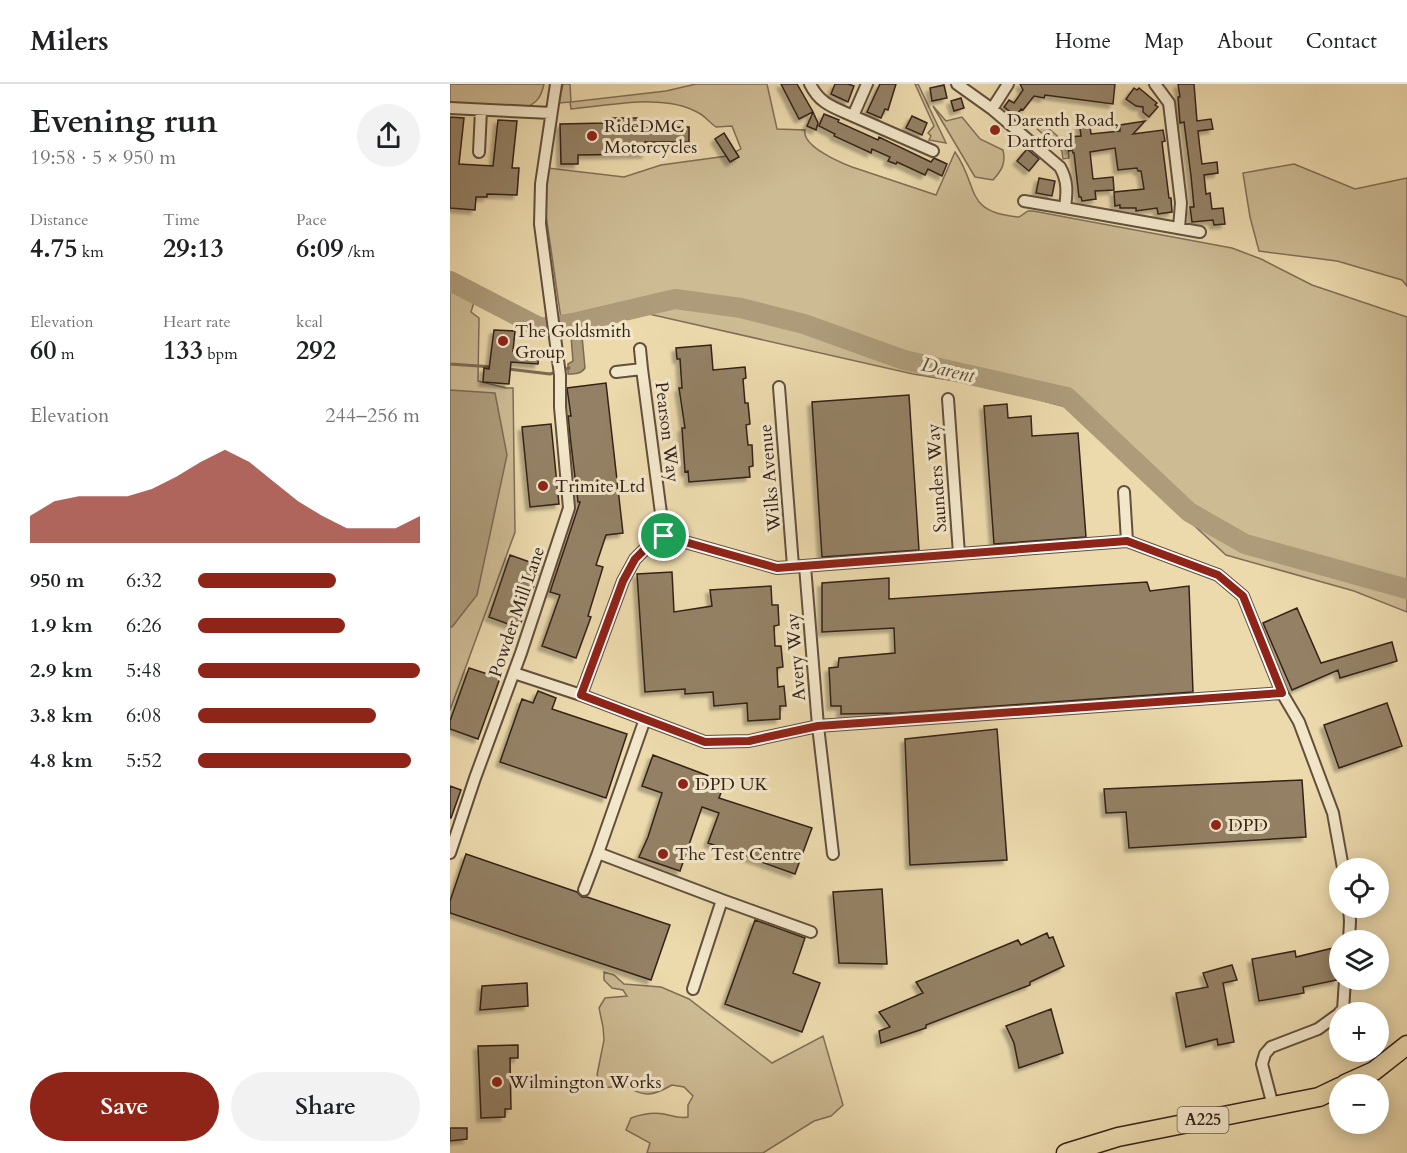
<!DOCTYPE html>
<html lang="en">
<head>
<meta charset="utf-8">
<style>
	body { margin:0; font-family:Cardo,serif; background:#f2f2f2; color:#202124; height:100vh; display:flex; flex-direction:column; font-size:22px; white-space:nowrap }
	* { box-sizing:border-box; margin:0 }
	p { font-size:20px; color:#757577 }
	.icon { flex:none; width:33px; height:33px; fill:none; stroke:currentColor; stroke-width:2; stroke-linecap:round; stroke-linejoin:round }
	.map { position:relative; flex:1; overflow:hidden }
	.side { display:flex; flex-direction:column; background:#fff; width:450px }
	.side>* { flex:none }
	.controls { position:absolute; left:879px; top:774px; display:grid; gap:12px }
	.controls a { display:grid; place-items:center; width:60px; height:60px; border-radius:50%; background:#fff; box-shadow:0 3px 15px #0003; font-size:30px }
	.pin { position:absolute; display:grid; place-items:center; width:51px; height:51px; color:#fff; margin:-26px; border:3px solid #fff; border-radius:50%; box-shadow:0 2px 6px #0007 }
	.round { display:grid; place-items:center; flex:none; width:63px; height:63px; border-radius:32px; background:#f2f2f2 }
	.head { display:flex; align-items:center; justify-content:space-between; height:102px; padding:0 30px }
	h1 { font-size:33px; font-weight:700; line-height:45px }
	.metrics { display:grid; grid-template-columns:repeat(3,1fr); gap:9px; height:102px; padding:6px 30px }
	.metrics div { display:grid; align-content:center }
	.metrics b { font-size:26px; font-weight:700 }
	.metrics small { font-size:16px; font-weight:400 }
	.metrics p { font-size:16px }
	.chart { height:168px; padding:12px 30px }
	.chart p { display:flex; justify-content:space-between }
	.chart svg { width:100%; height:108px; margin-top:6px; fill:#8f2418; opacity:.7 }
	.primary-button { display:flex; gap:12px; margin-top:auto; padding:12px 30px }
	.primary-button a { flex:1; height:69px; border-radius:36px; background:#8f2418; color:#fff; font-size:24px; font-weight:700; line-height:69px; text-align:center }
	.primary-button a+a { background:#f2f2f2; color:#202124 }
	ul { padding:0 30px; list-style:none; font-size:20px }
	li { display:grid; grid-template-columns:96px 72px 1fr; align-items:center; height:45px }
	li i { height:15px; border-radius:8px; background:#8f2418 }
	header { display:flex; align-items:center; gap:36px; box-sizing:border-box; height:84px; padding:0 30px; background:#fff; border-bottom:2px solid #e0e0e0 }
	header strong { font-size:28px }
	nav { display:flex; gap:33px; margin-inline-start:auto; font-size:21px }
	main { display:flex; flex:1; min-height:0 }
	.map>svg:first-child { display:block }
</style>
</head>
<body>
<header>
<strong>Milers</strong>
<nav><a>Home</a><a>Map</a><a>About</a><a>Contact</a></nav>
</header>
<main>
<section class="side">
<div class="head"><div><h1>Evening run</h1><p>19:58 · 5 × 950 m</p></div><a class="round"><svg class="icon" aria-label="share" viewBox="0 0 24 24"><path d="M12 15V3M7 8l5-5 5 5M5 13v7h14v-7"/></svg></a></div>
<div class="metrics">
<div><p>Distance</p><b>4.75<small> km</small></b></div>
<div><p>Time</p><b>29:13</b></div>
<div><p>Pace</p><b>6:09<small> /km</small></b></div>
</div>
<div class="metrics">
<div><p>Elevation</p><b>60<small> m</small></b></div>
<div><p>Heart rate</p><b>133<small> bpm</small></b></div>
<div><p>kcal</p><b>292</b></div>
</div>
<div class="chart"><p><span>Elevation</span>244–256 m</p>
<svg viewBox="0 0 160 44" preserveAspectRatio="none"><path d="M0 44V33L10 27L20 25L30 25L40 25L50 22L60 17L70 11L80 6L90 11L100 19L110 27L120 33L130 38L140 38L150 38L160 33V44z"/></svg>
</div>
<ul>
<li><b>950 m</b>6:32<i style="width:62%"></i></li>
<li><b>1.9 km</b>6:26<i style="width:66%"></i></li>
<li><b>2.9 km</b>5:48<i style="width:100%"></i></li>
<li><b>3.8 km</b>6:08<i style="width:80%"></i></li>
<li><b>4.8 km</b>5:52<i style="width:96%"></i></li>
</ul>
<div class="primary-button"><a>Save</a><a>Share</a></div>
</section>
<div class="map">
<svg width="957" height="1069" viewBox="0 0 957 1069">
	<defs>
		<filter id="shadow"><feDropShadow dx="-4" dy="4" stdDeviation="1.5" flood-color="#0004"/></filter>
	</defs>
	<rect width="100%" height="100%" fill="#ecdaad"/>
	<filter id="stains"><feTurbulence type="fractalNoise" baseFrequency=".00333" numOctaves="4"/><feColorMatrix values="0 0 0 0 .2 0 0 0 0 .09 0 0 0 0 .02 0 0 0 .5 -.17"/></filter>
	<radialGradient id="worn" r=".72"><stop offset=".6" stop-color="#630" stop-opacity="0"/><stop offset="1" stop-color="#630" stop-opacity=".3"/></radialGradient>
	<path fill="#cdbb94" stroke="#806e56" stroke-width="1.5" d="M 0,0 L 94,0 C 91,13 88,18 75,24 L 0,18 Z
		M 113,0 L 120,0 L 121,18 L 216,7 L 246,0 L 317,0 L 327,45 L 355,46 C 352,62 389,78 402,83 L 486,111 L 505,68 C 530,104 513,128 569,133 L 578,127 L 583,127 L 782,164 L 811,175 L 862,201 L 957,233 L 957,528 L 904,507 L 776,471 L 616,323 L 541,303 L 463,290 L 199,230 L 132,245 L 111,235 L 94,117 L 98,84 L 174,93 L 211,81 L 277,72 L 291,65 L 282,42 L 266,43 C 259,38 254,31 247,28 C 213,9 159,22 121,25 L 120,18 L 109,19 Z
		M 465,0 L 468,0 L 496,59 L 479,56 L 481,52 L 478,49 L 484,42 Z
		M 483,22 L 496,37 L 512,33 L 530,55 L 553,66 C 556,79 552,86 543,96 L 525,93 Z
		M 596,42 L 613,57 L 617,57 L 619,74 L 613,75 L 612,67 L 586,44 Z
		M 844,80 L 905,105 L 957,94 L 957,202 L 952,196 L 887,177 L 809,167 L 800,133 L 793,89 Z
		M 0,188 L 25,215 L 21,228 L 29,234 L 28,297 L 56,304 L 63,304 L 65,448 L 0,626 Z
		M 154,888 L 164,891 L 174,900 L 211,903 L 239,915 L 322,979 L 373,952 L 393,1021 L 381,1032 L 364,1037 L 313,1069 L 197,1069 L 200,1059 L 176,1046 L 181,1034 C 192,1030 202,1028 214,1030 C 224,1032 228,1035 238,1033 L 238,1021 L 243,1012 L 234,1003 L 222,1001 C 203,1012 193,1014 175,1001 L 154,1004 L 147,991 L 154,956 L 153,943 L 149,924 L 155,914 L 177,912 L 173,906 L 162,904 L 154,896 Z"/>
	<path fill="#ad9b7a" stroke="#7d6a53" stroke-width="1.5" d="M 121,252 L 132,252 L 135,284 C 131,290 125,290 118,290 L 118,280 L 123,277 Z
		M 0,306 L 45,309 L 57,371 L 27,511 L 2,543 L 0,542 Z"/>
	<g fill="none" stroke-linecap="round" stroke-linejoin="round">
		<path stroke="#7d6a53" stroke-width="3" d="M 123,239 L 125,253
			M 0,280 L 43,283
			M 58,285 L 100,290 L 119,284"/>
		<path stroke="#ad9b7a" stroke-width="20" d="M 0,197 L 91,244 L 123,239 L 225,215 L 291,224 L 354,240 L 454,276 L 617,313 L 739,428 L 795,460 L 957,505"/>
	</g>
	<path fill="#948165" stroke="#342118" stroke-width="1.5" filter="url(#shadow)" d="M 331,0 L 347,0 L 363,28 L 349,35 Z
		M 385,0 L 398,0 L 404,2 L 398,18 L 381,10 Z
		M 430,0 L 446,0 L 438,26 L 435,25 L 431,34 L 417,28 Z
		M 570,0 L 665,0 L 663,20 L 595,11 L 594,14 L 584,12 L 573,26 L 571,25 L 566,32 L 554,23 L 559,16 L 564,19 L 573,6 Z
		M 728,0 L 744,0 L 747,37 L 761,35 L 763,45 L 748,47 L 750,65 L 752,80 L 767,78 L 768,89 L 754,91 L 756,110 L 760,109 L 762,125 L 773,124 L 775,140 L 764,141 L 763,136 L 742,138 L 740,123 L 744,123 L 741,92 L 734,38 L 730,39 L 728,13 L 730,13 Z
		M 494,1 L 497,14 L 482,17 L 480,4 Z
		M 684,4 L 687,6 L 689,4 L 707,19 L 705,21 L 708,23 L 699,33 L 693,28 L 693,23 L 686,22 L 676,15 Z
		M 511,14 L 514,24 L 504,27 L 501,17 Z
		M 363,28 L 368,39 L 366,46 L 357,42 Z
		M 374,30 L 389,36 L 388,38 L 428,56 L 429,53 L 481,78 L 484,74 L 497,80 L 492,92 L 478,85 L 475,91 L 447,78 L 446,80 L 438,77 L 440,73 L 422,65 L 421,69 L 384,52 L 385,50 L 369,42 Z
		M 462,32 L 477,39 L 472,51 L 456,44 Z
		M 0,33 L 14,34 L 9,80 L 43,82 L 48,36 L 67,37 L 62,84 L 69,84 L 67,111 L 37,110 L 37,113 L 26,113 L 25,126 L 0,124 Z
		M 156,34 L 195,34 L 195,44 L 239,43 L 239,58 L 195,58 L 196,70 L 128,71 L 128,80 L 111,80 L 110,40 L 156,39 Z
		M 639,34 L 641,50 L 670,47 L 670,41 L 695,37 L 683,50 L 713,46 L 715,57 L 712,58 L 719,114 L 721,114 L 722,128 L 708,130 L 707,124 L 686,127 L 686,124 L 670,124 L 670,121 L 665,122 L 664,108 L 694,105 L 691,87 L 688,87 L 687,84 L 668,86 L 665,64 L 640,68 L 643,95 L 663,93 L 664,106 L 645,107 L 646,115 L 632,117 L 631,113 L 629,113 L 624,69 L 623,69 L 622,66 L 619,67 L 617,53 L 631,52 L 629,36 Z
		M 274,49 L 289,73 L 280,78 L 265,55 Z
		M 577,65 L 589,75 L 579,87 L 567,77 Z
		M 589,94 L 605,97 L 602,112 L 586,109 Z
		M 44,246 L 65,247 L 63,267 L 89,269 L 88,280 L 61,278 L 59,300 L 33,298 L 34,284 L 39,285 Z
		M 261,261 L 263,286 L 295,283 L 296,294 L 293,295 L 295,319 L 298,319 L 300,340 L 296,341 L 298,361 L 302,361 L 303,382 L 299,383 L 300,393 L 239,398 L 238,387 L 235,388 L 232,344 L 235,344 L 229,304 L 232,304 L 230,275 L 227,275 L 226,264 Z
		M 156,299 L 173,449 L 156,451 L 146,481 L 153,483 L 138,532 L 141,533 L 126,574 L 92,562 L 110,511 L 100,508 L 130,418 L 128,418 L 121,360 L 118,332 L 121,332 L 117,304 Z
		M 459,311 L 469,466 L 372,473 L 362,318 Z
		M 557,320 L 558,334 L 581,332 L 582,352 L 628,349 L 636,453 L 544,460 L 534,322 Z
		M 101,340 L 109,420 L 80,423 L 72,343 Z
		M 60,471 L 91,482 L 69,544 L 39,533 Z
		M 222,488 L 224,528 L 262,522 L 260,506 L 321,502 L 322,521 L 328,521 L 329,541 L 324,542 L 325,562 L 331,562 L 333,583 L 327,584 L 328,603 L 334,602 L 336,622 L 330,622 L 330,635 L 298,637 L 297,619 L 264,622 L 263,608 L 235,610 L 235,605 L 195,608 L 187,490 Z
		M 439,494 L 439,515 L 697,498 L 700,507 L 739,502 L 743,608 L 449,629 L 391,630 L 391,622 L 381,622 L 379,584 L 388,583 L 389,574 L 445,569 L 444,544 L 372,548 L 372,499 Z
		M 847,524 L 871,579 L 942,558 L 947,577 L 890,594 L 888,586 L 842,606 L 813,539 Z
		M 19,584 L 50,594 L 28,655 L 0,645 L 0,637 Z
		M 88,607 L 106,614 L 102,625 L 177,650 L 156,714 L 50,678 L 72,615 L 83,619 Z
		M 937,619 L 952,662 L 889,684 L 874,641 Z
		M 547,645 L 557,776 L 460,781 L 455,655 Z
		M 203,671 L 275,698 L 269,714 L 362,744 L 345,790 L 258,759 L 269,729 L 252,723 L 230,787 L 189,773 L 198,753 L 212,709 L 192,702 Z
		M 852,696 L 856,753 L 679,764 L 676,728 L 656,729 L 654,705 Z
		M 0,702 L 11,706 L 1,734 L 0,734 Z
		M 16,770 L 127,808 L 132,813 L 137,813 L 220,841 L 201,896 L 0,829 L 0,817 Z
		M 432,805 L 437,880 L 389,879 L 383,808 Z
		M 305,836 L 355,854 L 343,889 L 370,899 L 352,948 L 275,920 Z
		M 597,849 L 599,854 L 603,853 L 614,882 L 580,898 L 580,901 L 476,941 L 476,944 L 431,959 L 429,947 L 440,943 L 429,928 L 473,909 L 466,898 L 568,856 L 571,861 Z
		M 883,864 L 887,896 L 853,903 L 854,909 L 809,917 L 802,875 L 845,867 L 846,873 Z
		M 782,881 L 787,896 L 773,899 L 784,958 L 768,961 L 767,955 L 736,963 L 726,909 L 758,903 L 753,889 Z
		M 77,899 L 78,922 L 30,926 L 32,902 Z
		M 601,925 L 613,969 L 569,984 L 564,959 L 556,942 Z
		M 68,961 L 68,974 L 60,974 L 61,1025 L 55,1025 L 55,1033 L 31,1034 L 28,962 Z
		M 0,1044 L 17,1044 L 17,1055 L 0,1057 Z"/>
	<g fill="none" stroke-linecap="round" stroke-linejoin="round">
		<g stroke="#624f3d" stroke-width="14">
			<path id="minor" d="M 360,0 C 370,20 383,23 403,32 L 417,0
				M 507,0 L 542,25 L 610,83 C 618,97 617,108 615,124 L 750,148
				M 705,0 L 719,19 L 731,119 L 729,144
				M 0,24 L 101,29
				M 542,25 L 558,0
				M 403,32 L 483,67
				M 29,68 L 31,26
				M 574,117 L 615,124
				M 190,265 L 192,285
				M 166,288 L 192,285 L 214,452
				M 329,303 L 343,482
				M 498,315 L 509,470
				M 674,408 L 677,457
				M 355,482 L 368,642 L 383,770
				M 64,589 L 131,611 L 255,658 L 299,657 L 368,642 L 832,609
				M 131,611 L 173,497 L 185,475 L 199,461 L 214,452 L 327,484 L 677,457 L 768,491 L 793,512 L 832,609 L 849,638 L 883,729 L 893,784
				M 195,635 L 148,769 L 272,816 L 243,905
				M 0,769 L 25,694 L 71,569 L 119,424 L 110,323 L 110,291 L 90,140 L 91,100 L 106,0
				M 134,806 L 148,769
				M 272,816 L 361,848
				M 899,824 L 900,837 L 899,856
				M 890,928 L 893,926 L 895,896
				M 823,1022 L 812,980 L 815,970 L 821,963 L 868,945 L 890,929"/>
		</g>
		<g stroke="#342118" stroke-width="21">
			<path id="primary" d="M 895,1000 L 924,987 L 957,961
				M 616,1069 L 668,1053 L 869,1013 L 890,1003"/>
		</g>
		<use href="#minor" stroke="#f3e7ca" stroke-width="10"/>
		<use href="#primary" stroke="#ecdaad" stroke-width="18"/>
	</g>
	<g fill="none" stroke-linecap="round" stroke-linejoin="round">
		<g stroke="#fff" stroke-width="12">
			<path id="route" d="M 214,452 L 327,484 L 677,457 L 768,491 L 793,512 L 832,609 L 368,642 L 299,657 L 255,658 L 131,611 L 173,497 L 185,475 L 199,461 Z"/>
		</g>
		<use href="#route" stroke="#8f2418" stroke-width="8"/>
	</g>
	<g fill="#8f2418" stroke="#f3e7ca" stroke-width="2">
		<circle cx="545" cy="46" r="6"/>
		<circle cx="142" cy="52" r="6"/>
		<circle cx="53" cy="257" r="6"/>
		<circle cx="93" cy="402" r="6"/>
		<circle cx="233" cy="700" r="6"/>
		<circle cx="766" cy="741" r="6"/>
		<circle cx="213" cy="770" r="6"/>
		<circle cx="47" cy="998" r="6"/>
	</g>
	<g text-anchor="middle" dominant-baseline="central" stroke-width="6" stroke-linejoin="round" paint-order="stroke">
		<rect fill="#f3e7ca" stroke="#6d5c4d" stroke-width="1.5" x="727.5" y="1023" width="51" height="26" rx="4.5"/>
		<g font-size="16" font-weight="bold" fill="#342118">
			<text x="753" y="1036">A225</text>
		</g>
		<g font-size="18" fill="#342118" stroke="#f3e7ca" text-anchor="start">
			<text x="557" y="36">Darenth Road,<tspan x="557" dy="21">Dartford</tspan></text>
			<text x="154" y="42">RideDMC<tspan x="154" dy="21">Motorcycles</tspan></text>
			<text x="65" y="247">The Goldsmith<tspan x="65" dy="21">Group</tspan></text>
			<text x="105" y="402">Trimite Ltd</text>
			<text x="245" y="700">DPD UK</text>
			<text x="778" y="741">DPD</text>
			<text x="225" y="770">The Test Centre</text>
			<text x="59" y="998">Wilmington Works</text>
		</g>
		<g font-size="18" fill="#342118" stroke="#f3e7ca">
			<text transform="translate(217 348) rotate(83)">Pearson Way</text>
			<text transform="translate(320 394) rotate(-95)">Wilks Avenue</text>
			<text transform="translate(487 394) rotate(-94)">Saunders Way</text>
			<text transform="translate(67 528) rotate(-71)">Powder Mill Lane</text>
			<text transform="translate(346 573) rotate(-95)">Avery Way</text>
		</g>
		<g font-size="20" font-style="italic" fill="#5e4c3a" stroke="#f3e7ca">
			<text transform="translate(498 286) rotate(13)">Darent</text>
		</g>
	</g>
	<rect width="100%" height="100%" filter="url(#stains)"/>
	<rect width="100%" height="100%" fill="url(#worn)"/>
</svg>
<div class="controls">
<a><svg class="icon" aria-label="locate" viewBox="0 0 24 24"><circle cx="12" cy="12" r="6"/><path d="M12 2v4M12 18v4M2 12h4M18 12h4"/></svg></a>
<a><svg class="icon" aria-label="layers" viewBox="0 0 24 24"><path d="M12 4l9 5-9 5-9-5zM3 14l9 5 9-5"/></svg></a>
<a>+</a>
<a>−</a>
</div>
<div class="pin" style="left:214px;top:452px;background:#1e9e55"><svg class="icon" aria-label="arrive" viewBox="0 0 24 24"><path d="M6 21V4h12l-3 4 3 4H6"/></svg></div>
</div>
</main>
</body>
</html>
